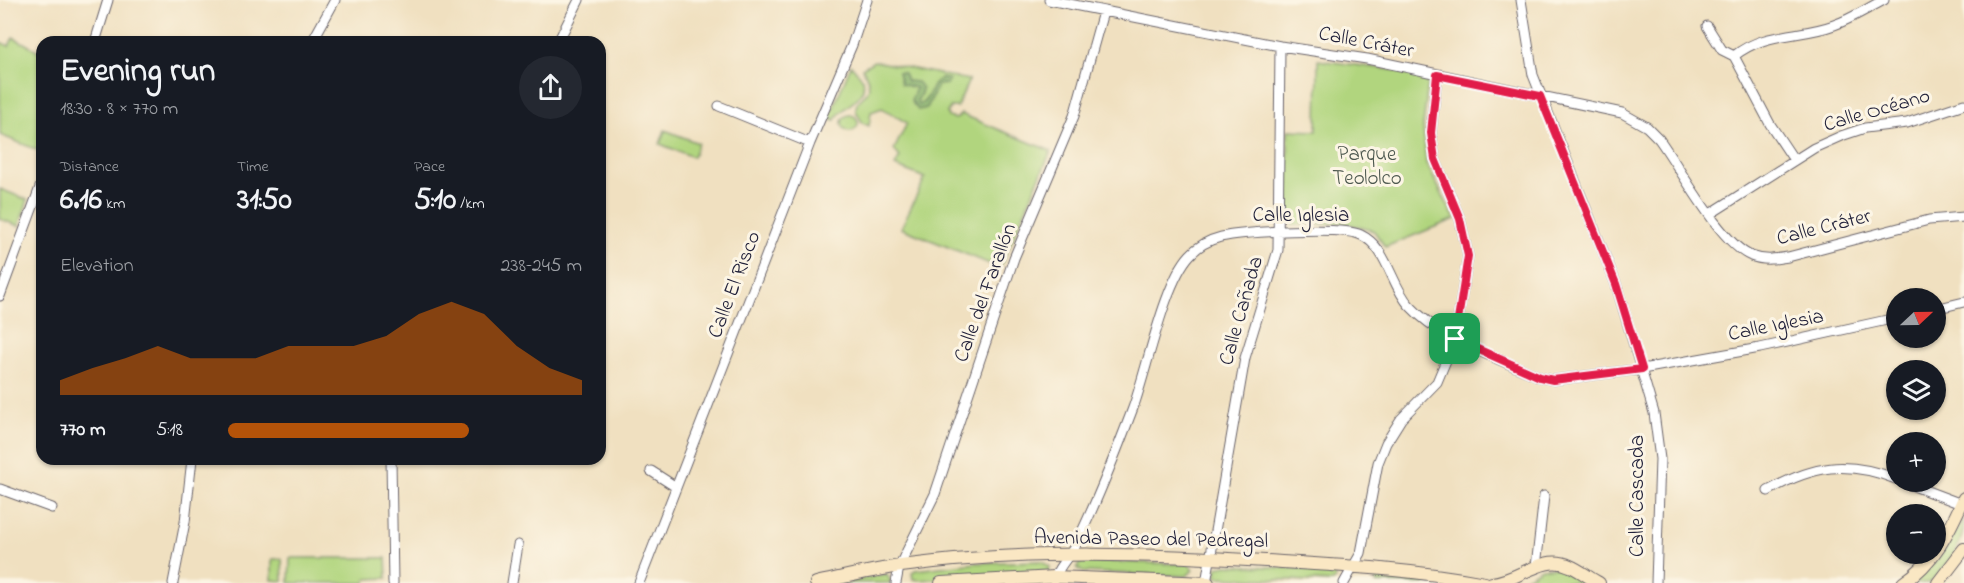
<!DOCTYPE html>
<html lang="en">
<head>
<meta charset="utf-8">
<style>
	body { margin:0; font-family:"Indie Flower",sans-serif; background:#242831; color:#f1f3f6; height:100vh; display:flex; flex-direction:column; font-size:22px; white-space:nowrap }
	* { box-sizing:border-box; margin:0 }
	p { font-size:20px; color:#9ea1a6 }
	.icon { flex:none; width:33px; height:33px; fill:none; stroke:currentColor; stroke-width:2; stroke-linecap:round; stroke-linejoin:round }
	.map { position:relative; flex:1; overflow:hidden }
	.details { position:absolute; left:36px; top:36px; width:570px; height:429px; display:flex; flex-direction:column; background:#171b24; border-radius:18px; box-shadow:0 2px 4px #0004 }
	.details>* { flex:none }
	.needle { width:39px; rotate:68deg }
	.buttons { position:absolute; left:1886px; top:288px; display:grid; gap:12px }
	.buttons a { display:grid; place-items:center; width:60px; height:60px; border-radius:50%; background:#171b24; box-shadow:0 2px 4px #0004; font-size:30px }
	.pin { position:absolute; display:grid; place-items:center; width:51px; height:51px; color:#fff; margin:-26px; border-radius:12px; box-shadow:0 3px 9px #0006 }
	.round { display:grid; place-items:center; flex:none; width:63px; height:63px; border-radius:32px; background:#242831 }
	.head { display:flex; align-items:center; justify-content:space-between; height:102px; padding:0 24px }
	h1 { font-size:33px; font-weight:800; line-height:45px }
	.figures { display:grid; grid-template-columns:repeat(3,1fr); gap:9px; height:102px; padding:6px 24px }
	.figures div { display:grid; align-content:center }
	.figures b { font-size:30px; font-weight:800 }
	.figures small { font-size:16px; font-weight:400 }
	.figures p { font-size:16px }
	.chart { height:168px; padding:12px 24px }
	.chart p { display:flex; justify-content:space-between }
	.chart svg { width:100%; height:108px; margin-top:6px; fill:#b45309; opacity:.7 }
	ul { padding:0 24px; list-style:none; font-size:20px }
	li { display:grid; grid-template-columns:96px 72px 1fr; align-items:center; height:45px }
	li i { height:15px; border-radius:8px; background:#b45309 }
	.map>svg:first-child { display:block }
</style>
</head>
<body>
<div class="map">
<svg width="1964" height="583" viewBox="0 0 1964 583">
	<rect width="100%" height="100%" fill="#fcf5e5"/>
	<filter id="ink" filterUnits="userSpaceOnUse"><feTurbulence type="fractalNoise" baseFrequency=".0167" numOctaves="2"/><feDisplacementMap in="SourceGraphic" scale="12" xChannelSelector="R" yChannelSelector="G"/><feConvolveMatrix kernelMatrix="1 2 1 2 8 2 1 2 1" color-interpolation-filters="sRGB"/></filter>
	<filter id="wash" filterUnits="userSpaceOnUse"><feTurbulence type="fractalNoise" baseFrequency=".008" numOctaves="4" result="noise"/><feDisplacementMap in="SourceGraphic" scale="24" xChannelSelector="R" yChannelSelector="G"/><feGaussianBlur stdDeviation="1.35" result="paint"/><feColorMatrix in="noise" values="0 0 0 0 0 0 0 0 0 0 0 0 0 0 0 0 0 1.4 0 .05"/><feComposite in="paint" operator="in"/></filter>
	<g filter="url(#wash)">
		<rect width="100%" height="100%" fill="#f0e0c0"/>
		<path fill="#b1d57e" stroke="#6a7c5c" stroke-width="1.5" d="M 13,37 L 42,53 L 42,152 L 0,135 L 0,42 L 9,46 Z
			M 1318,60 L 1415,73 L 1428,84 L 1423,126 L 1426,163 L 1455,219 L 1385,247 L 1374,231 L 1344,223 L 1293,225 L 1288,220 L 1288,130 L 1317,131 Z
			M 874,61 L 969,80 L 957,107 L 951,107 L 947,112 L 948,117 L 956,119 L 961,114 L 1051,151 L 1000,268 L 901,228 L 925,178 L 895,166 L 900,157 L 894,150 L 907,123 L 882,108 L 871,112 L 869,126 L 862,123 C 861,119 857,114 856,110 C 854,94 881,99 862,68 Z
			M 851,65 L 863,79 C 868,100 842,105 835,120 L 829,118 Z
			M842 123a8 8 0 1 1 16 0a8 8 0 1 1-16 0Z
			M 665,130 L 698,143 L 693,157 L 660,144 Z
			M 0,189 L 28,200 L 19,226 L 0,219 Z
			M 1964,520 C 1964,545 1948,566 1929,583 L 1912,583 L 1936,561 Z
			M 290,558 L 386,558 L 387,578 L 366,579 L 366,583 L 289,583 Z
			M 272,559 L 282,559 L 283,581 L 272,580 Z
			M 1041,561 L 1050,567 L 1048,572 L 919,580 L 913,579 L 912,573 L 915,570 L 976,563 Z
			M 1081,561 L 1180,564 L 1189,564 L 1193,570 L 1187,576 L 1083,572 L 1077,568 Z
			M 1226,565 L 1329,570 L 1334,571 L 1336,579 L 1332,582 L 1217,577 L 1217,567 Z
			M 1563,567 L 1589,583 L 1516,583 L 1542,568 Z
			M 1377,572 L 1464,583 L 1376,583 Z
			M 887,574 L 891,582 L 889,583 L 838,583 Z"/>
		<path fill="#8cb66d" stroke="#576c54" stroke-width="1.5" d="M 898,72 L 904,73 L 907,81 L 917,82 C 925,89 921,94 917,101 L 919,105 C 932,99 929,83 942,78 L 949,80 L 947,84 L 938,85 L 927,108 L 918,110 L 911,101 L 916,88 L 901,84 Z"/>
	</g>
	<g filter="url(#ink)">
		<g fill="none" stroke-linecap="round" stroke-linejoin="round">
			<g stroke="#6a646a" stroke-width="11">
				<path id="street" d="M 1049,0 L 1280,46 L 1367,59 L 1622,113 L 1647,127 L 1659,139 C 1681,169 1719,242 1751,256 C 1764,261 1776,259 1788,257 L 1929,220 L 1964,217
					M 1521,0 L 1533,75 L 1616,284 L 1654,413 L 1660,459 L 1656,583
					M 1707,26 L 1722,50 L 1734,56
					M 95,42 L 108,0
					M 312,42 L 335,0
					M 558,42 L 579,0
					M 1734,56 C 1765,31 1799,38 1834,25 C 1851,19 1868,8 1884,0
					M 1734,56 L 1770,124 L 1794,160
					M 719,106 L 810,143
					M 1710,214 L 1814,148 L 1841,136 L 1865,128 L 1907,123 L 1964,104
					M 0,296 L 42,182
					M 1935,309 L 1964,302
					M 391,459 L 393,583
					M 651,471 L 676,487
					M 1903,482 L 1964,505
					M 0,489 L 52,508
					M 1768,491 C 1813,465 1847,460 1896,479
					M 1536,567 L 1544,496
					M 1054,581 C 1057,566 1071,556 1077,542 C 1098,499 1116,453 1133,408 C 1147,370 1164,283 1190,255 C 1198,246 1209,240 1221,237 C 1243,232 1343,226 1361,235 C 1387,247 1391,285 1409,305 C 1442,341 1496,357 1540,377 L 1553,380 L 1642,369 L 1760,348 L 1896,318
					M 173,583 L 185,522 L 192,459
					M 512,583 L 518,545
					M 639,583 L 810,143 L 852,45 L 867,0
					M 896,583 L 899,567 L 935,494 L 1014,258 L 1074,116 L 1103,12
					M 1206,583 L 1245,358 L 1278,250 L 1280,46
					M 1344,583 L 1361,553 L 1378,463 L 1386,443 L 1401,419 L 1437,382 L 1455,339 L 1468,256 L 1460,219 L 1435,159 L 1431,133 L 1437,75"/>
			</g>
			<g stroke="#6a646a" stroke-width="14">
				<path id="secondary" d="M 816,583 C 844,577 872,570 901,566 C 1026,549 1156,554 1282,562 C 1350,566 1418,570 1485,583
					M 941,583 L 1055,577 L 1208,583
					M 1492,583 C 1519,581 1543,553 1570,566 C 1580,570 1589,578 1599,583
					M 1903,583 C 1935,562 1949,531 1964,498
					M 1938,583 L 1964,549"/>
			</g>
			<use href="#street" stroke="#fff" stroke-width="9"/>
			<use href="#secondary" stroke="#fae7c3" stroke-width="12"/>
		</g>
	</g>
	<g fill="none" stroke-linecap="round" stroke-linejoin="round" filter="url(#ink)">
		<g stroke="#fff" stroke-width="12">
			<path id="route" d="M 1437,75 L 1540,96 L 1616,284 L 1642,369 L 1553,380 L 1540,377 L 1455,339 L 1468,256 L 1460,219 L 1435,159 L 1431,133 Z"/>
		</g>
		<use href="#route" stroke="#e11d48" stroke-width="8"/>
	</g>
	<g text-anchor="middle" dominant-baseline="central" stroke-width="6" stroke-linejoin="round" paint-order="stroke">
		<g font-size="21" fill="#22223b" stroke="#fcf5e5">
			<text transform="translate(1366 43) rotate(11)">Calle Cráter</text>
			<text transform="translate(1877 111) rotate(-16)">Calle Océano</text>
			<text x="1301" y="216">Calle Iglesia</text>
			<text transform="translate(1824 228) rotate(-14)">Calle Cráter</text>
			<text transform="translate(735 285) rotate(-69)">Calle El Risco</text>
			<text transform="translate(986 293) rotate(-70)">Calle del Farallón</text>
			<text transform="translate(1242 311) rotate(-74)">Calle Cañada</text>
			<text transform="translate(1776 326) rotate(-11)">Calle Iglesia</text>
			<text transform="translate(1638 496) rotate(-90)">Calle Cascada</text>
			<text transform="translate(1151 540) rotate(1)">Avenida Paseo del Pedregal</text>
		</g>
		<g font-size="21" fill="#4d584f" stroke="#fcf5e5">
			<text x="1367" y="155">Parque<tspan x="1367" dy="24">Teololco</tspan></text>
		</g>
	</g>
</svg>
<div class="buttons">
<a><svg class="needle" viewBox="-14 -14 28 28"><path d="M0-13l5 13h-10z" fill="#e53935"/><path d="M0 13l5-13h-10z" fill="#9ea1a6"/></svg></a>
<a><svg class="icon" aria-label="layers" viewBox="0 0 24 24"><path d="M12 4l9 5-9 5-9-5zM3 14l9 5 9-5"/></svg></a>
<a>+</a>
<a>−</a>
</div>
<div class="pin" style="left:1455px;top:339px;background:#1e9e55"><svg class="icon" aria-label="arrive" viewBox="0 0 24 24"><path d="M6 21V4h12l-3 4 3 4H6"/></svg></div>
<section class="details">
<div class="head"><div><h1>Evening run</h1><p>18:30 · 8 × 770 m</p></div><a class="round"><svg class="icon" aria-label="share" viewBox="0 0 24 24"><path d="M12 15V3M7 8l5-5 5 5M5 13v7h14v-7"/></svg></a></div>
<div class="figures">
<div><p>Distance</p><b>6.16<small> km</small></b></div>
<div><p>Time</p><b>31:50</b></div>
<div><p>Pace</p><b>5:10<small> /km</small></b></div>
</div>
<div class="chart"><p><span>Elevation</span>238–245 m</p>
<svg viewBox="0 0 160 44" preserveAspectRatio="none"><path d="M0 44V38L10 33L20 29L30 24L40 29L50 29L60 29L70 24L80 24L90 24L100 20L110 11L120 6L130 11L140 24L150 33L160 38V44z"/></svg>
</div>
<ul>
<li><b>770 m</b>5:18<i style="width:68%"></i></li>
</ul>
</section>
</div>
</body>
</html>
